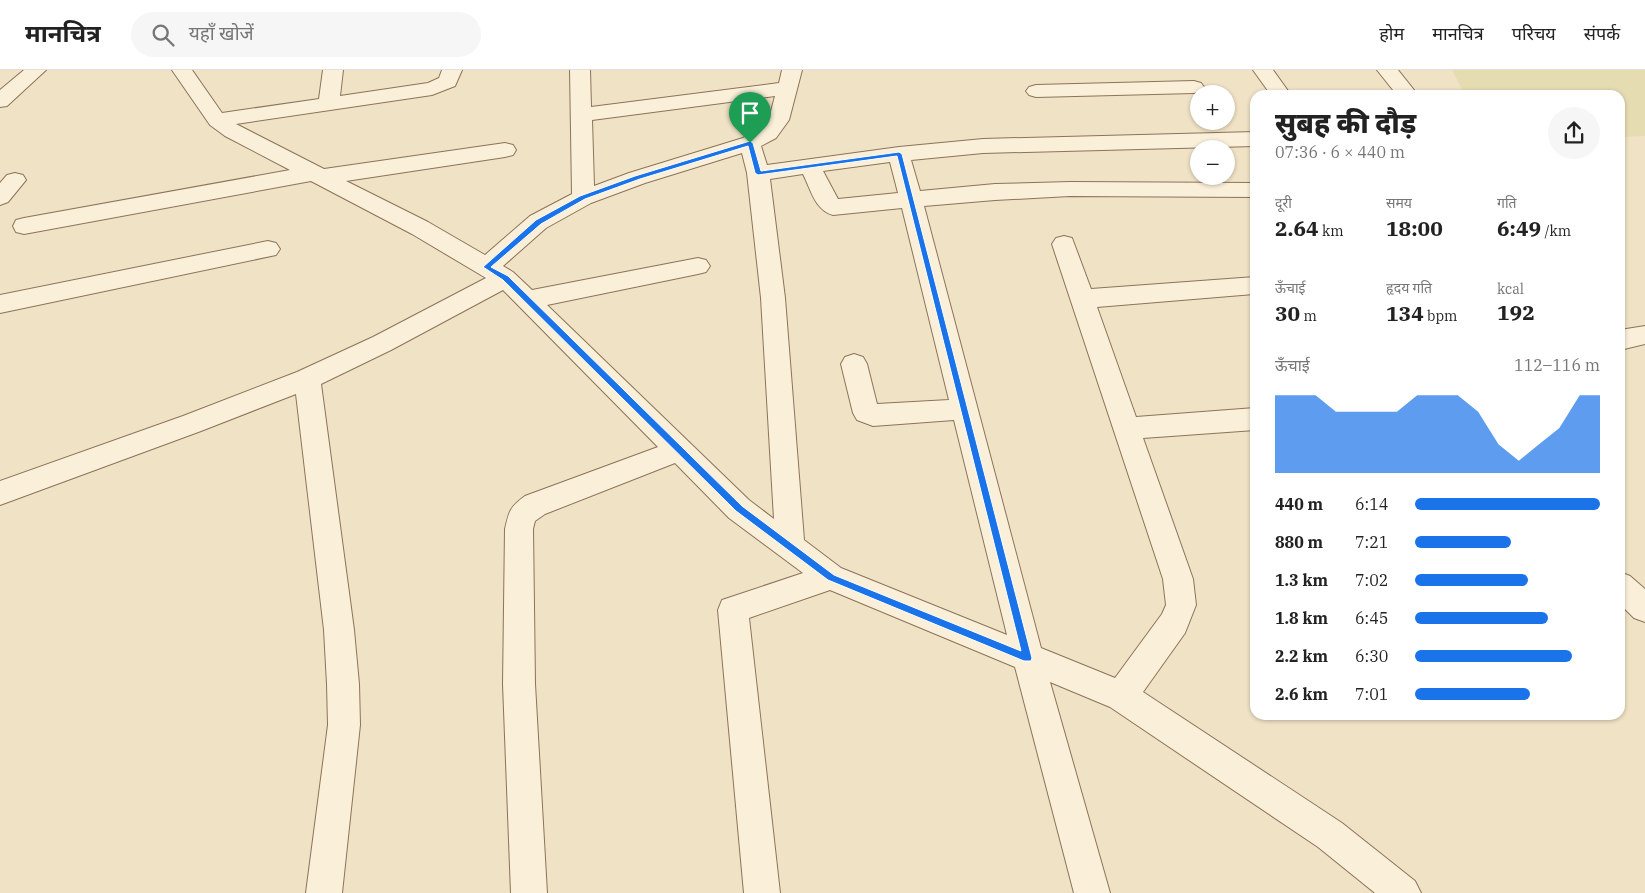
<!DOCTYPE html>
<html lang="hi">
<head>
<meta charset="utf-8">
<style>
	body { margin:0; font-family:"IBM Plex Serif","Noto Sans Devanagari",serif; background:#f6f6f6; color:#222; height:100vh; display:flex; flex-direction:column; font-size:19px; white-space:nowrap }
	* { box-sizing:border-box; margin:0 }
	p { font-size:16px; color:#767676 }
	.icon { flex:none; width:28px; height:28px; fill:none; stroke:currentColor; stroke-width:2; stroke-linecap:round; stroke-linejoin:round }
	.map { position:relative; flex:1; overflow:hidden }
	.drawer { position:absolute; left:1250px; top:20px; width:375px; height:630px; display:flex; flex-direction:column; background:#fff; border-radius:15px; box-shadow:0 1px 4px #0004 }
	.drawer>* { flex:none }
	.tools { position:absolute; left:1190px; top:15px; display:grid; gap:10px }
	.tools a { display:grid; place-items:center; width:45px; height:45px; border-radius:50%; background:#fff; box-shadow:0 1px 4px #0004; font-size:25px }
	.pin { position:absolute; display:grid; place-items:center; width:42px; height:42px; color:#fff; margin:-51px -21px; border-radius:50% 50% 50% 0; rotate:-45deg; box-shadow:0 0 5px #0007 }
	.pin .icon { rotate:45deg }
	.round { display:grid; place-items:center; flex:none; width:52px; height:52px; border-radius:26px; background:#f6f6f6 }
	.overview { display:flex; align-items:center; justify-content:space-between; height:85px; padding:0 25px }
	h1 { font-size:28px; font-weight:800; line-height:38px }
	.metrics { display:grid; grid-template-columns:repeat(3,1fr); gap:8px; height:85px; padding:5px 25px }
	.metrics div { display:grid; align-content:center }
	.metrics b { font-size:21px; font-weight:800 }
	.metrics small { font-size:14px; font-weight:400 }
	.metrics p { font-size:14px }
	.chart { height:140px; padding:10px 25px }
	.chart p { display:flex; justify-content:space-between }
	.chart svg { width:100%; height:90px; margin-top:5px; fill:#1a73e8; opacity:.7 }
	ul { padding:0 25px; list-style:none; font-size:16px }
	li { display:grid; grid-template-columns:80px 60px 1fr; align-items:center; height:38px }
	li i { height:12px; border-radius:6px; background:#1a73e8 }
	header { display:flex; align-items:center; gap:30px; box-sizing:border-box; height:70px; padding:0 25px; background:#fff; border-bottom:1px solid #e0e0e0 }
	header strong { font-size:24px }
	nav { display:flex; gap:28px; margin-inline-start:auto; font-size:18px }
	.search { width:350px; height:45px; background:#f6f6f6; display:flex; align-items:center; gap:12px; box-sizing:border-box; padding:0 18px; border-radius:28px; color:#767676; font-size:19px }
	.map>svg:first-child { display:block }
</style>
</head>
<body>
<header>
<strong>मानचित्र</strong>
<div class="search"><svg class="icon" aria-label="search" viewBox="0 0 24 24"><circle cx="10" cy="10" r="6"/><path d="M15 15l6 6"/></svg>यहाँ खोजें</div>
<nav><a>होम</a><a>मानचित्र</a><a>परिचय</a><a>संपर्क</a></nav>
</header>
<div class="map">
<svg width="1645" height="823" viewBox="0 0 1645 823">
	<rect width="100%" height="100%" fill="#f0e2c5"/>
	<path fill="#e6dcb2" d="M 1452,0 L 1645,0 L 1645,66 L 1620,67 L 1620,25 L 1465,25 Z"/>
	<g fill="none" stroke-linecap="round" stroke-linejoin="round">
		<g stroke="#8c735a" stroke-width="2">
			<path id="minor" d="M 24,0 L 46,0 L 7,36 L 0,37 L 0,20 Z
				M 172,0 L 192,0 L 222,43 L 319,29 L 323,0 L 343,0 L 340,26 L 428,13 L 439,8 L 442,0 L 462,0 L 455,16 L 432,25 L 236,54 L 324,99 L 505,73 L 513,75 L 516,80 L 513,85 L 505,87 L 346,111 L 428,152 L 485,185 L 530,146 L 572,124 L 570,0 L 590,0 L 591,37 L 779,13 L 782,0 L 802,0 L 789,50 L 776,68 L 761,76 L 767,95 L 899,77 L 983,69 L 1255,62 L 1255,76 L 983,83 L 911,90 L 920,121 L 995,114 L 1070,112 L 1255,113 L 1255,127 L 1070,126 L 995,130 L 924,136 L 1041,578 L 1115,608 L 1162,544 L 1166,535 L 1163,509 L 1052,174 L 1056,168 L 1064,166 L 1072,168 L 1091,219 L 1255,207 L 1254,224 L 1097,237 L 1136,347 L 1255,338 L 1255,360 L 1143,368 L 1193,509 L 1196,535 L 1185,563 L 1143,622 L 1342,753 L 1415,811 L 1421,823 L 1375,823 L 1318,777 L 1110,637 L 1050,612 L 1110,823 L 1074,823 L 1015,597 L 830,520 L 749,548 L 780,823 L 744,823 L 718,540 L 722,530 L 803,503 L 729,448 L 675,393 L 545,444 L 535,451 L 533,459 L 535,614 L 547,823 L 511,823 L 503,614 L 505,459 C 509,441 510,437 525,426 L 658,377 L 503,220 L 391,280 L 321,314 L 354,560 L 359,614 L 360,655 L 342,823 L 306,823 L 328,655 L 327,614 L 324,560 L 296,324 L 201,361 L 0,435 L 0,411 L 183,346 L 297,302 L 373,267 L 486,208 L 412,164 L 311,111 L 24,164 L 16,162 L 13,156 L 16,150 L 24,148 L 290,100 L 225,66 L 210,55 ZM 775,26 L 769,49 L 762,58 L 743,68 L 629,103 L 594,116 L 592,50 ZM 742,83 L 747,103 L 761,228 L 774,449 L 749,430 L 547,235 L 698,204 L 706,202 L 710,196 L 706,190 L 698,188 L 532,220 L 513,202 L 503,196 L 546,158 L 591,133 L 645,113 ZM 890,92 L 898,123 L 838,129 L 823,101 ZM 803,104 C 811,120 815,140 833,145 L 902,138 L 949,330 L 877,334 L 867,294 L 863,287 L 854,284 L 845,287 L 841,294 L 853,343 L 857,350 L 873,356 L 954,350 L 1007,565 L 841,498 L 804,470 L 785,228 L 770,109 Z
				M 1253,0 L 1273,0 L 1291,25 L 1271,25 Z
				M 1377,0 L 1398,0 L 1418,25 L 1397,25 Z
				M 1194,11 L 1201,13 L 1204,17 L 1201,21 L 1194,23 L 1036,27 L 1029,25 L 1026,21 L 1029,17 L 1036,15 Z
				M 15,103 L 23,105 L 26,110 L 8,132 L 0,135 L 0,113 L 7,105 Z
				M 268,171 L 276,173 L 280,179 L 276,185 L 0,243 L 0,225 Z
				M 1645,256 L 1645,274 L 1620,280 L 1620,260 Z
				M 1620,502 L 1630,506 L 1645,519 L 1645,552 L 1634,548 L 1620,534 Z"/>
		</g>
		<use href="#minor" fill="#faefd9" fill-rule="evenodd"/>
	</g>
	<path fill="#1a73e8" stroke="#fff" fill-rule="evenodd" d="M 750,71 L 753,73 L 761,101 L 899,82 L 902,84 L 1032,588 L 1031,591 L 1024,591 L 828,510 L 736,441 L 503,210 L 483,197 L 536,150 L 580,126 L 635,106 ZM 748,76 L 755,103 L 758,105 L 897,86 L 1021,581 L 834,505 L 742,436 L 508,206 L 491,197 L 541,154 L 585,129 L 640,109 Z"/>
</svg>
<div class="tools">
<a>+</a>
<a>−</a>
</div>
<div class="pin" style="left:750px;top:73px;background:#1e9e55"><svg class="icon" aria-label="arrive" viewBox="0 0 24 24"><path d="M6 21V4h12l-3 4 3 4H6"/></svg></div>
<section class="drawer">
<div class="overview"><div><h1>सुबह की दौड़</h1><p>07:36 · 6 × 440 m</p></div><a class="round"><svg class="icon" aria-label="share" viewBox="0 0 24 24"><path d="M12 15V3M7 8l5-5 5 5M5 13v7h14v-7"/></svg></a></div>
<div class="metrics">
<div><p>दूरी</p><b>2.64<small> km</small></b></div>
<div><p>समय</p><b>18:00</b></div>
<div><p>गति</p><b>6:49<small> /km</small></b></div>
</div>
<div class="metrics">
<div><p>ऊँचाई</p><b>30<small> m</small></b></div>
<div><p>हृदय गति</p><b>134<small> bpm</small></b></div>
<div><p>kcal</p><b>192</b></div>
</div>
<div class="chart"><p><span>ऊँचाई</span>112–116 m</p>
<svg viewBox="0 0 160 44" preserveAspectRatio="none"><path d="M0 44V6L10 6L20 6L30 14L40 14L50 14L60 14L70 6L80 6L90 6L100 14L110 30L120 38L130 30L140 22L150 6L160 6V44z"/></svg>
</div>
<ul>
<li><b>440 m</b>6:14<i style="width:100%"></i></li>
<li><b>880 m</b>7:21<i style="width:52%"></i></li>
<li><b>1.3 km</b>7:02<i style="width:61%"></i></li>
<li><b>1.8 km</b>6:45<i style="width:72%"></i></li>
<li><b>2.2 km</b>6:30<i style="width:85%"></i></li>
<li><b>2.6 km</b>7:01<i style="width:62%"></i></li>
</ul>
</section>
</div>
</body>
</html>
